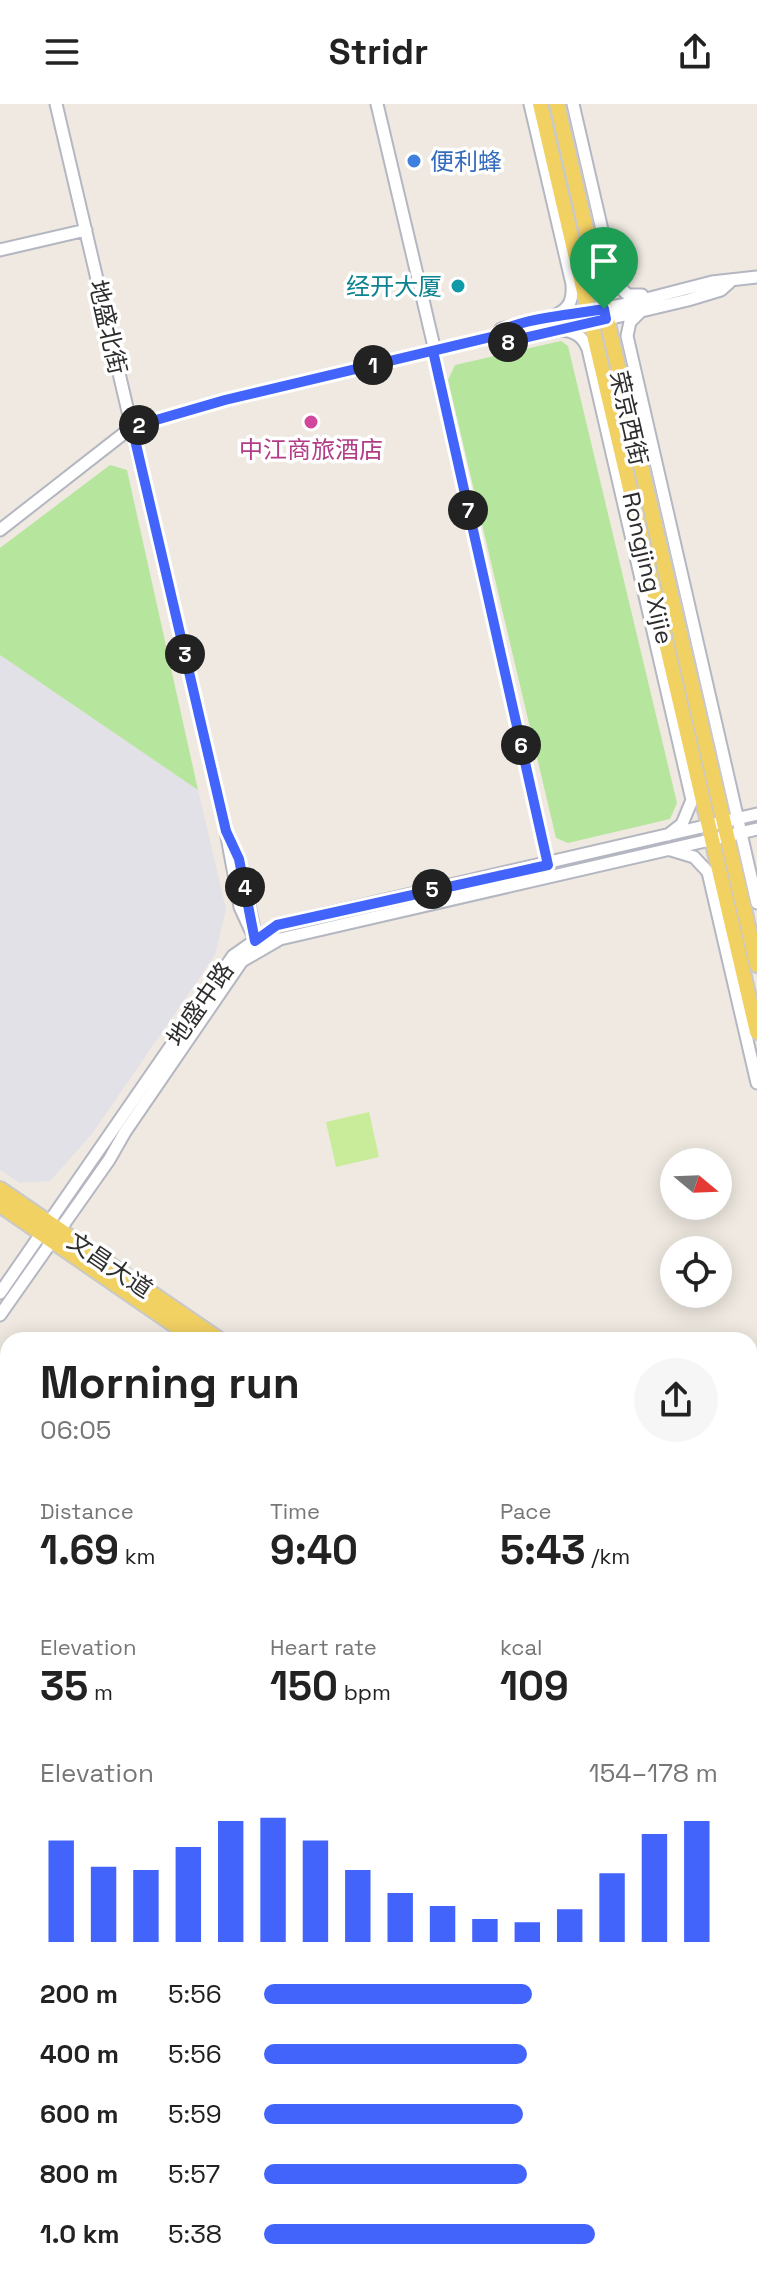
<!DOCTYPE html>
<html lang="en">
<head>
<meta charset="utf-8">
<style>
	body { margin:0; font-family:"Space Grotesk","Noto Sans SC",sans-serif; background:#f6f6f6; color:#222; height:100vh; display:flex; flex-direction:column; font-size:30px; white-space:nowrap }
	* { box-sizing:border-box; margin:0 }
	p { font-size:26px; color:#767676 }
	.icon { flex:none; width:44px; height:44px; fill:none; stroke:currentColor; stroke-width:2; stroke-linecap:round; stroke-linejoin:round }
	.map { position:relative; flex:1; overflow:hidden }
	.details { position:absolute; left:0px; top:1228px; width:758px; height:950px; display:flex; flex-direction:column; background:#fff; border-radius:24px 24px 0 0; box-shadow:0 4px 20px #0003 }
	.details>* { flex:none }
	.needle { width:52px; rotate:109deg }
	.tools { position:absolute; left:660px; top:1044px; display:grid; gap:16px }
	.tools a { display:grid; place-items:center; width:72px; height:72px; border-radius:50%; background:#fff; box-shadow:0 4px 20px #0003; font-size:40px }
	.pin { position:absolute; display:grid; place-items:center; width:68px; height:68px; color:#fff; margin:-82px -34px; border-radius:50% 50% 50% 0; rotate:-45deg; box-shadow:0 0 8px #0007 }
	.pin .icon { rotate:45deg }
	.km { position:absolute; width:40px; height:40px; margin:-20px; border-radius:50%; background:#222; color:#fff; font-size:22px; line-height:40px; text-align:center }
	.round { display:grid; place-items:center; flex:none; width:84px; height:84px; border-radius:42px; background:#f6f6f6 }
	.head { display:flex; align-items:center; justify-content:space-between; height:136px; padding:0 40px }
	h1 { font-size:44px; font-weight:700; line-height:60px }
	.metrics { display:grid; grid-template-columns:repeat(3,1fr); gap:12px; height:136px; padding:8px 40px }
	.metrics div { display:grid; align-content:center }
	.metrics b { font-size:40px; font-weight:700 }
	.metrics small { font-size:22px; font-weight:400 }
	.metrics p { font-size:22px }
	.chart { height:224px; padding:16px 40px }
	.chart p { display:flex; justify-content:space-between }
	.chart svg { width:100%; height:144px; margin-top:8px; stroke:#4264fb; stroke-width:6 }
	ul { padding:0 40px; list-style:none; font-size:26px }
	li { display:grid; grid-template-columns:128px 96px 1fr; align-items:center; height:60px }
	li i { height:20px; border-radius:10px; background:#4264fb }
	header { display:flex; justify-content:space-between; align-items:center; height:104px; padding:0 40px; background:#fff; font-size:36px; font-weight:700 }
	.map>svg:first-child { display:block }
</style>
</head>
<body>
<header><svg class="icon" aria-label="menu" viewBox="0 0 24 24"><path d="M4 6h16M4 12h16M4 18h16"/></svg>Stridr<svg class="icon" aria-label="share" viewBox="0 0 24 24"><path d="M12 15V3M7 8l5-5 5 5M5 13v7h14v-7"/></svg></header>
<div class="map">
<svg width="757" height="2177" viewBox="0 0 757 2177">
	<rect width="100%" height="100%" fill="#efe9e1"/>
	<path fill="#e3e1e8" d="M 0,551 L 198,686 L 226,805 L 215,851 L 92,1030 L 50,1077 L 20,1079 L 0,1066 Z"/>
	<path fill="#b6e59e" d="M 561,237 L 568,242 L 677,699 L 670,715 L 568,739 L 556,734 L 448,276 L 455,261 Z
		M 110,361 L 127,366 L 198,686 L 0,551 L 0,444 Z
		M 349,2170 L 543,2170 L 536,2177 L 319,2177 Z"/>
	<path fill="#c9ec9a" d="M 369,1008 L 379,1053 L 336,1063 L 326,1018 Z"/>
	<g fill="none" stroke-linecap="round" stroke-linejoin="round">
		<g stroke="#b4b7c1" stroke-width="15">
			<path id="minor" d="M 56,0 L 225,722 L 240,803 L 258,842
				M 377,0 L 435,247
				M 530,0 L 572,180 C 573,196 570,204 556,211
				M 573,0 L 614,178 L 628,191 L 642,191
				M 0,146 L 86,126
				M 641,207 L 630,218 L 627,232 L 757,799
				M 561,226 C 574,227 583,232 588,245 L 692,696 L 682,720 L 668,731
				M 495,232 L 506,238 L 574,223 L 688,196 L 721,186 L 730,178
				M 433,247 L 548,761
				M 0,426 L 132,323 L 225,296 L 495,232 L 501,225 L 523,219 L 627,200 L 712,178 L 757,173
				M 229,733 L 239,755 L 253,820
				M 671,746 L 694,753 L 708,768 L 757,979
				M 0,1189 L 233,852 L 277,821 L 757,710
				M 0,1211 L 109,1056 L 125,1028 L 242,857 L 280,835 L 757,725
				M 750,1263 L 757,1261
				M 750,1742 L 757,1740
				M 0,1774 L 8,1772
				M 750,1798 L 757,1796
				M 0,1850 L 8,1885
				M 0,1902 L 8,1936
				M 0,1974 L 8,1972
				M 0,2127 L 8,2125
				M 750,2143 L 757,2142
				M 67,2170 L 69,2177
				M 558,2170 L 560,2177
				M 605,2177 L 635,2170"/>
		</g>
		<g stroke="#c9c9c9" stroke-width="18">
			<path id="major" d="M 540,0 L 757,928
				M 557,0 L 757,861
				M 0,1085 L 220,1236
				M 0,1101 L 196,1236
				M 750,1755 L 757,1753
				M 750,1783 L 757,1782
				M 0,1933 L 8,1931
				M 0,1958 L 8,1956"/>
		</g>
		<use href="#minor" stroke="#fff" stroke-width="11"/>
		<use href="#major" stroke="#f2d163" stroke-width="14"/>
		<path stroke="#a3a6b8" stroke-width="2" d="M 750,2110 L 757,2108
			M 461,2177 L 491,2170
			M 480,2177 L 510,2170"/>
	</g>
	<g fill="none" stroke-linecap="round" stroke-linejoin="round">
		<g stroke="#fff" stroke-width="16">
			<path id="route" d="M 604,205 C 579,210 509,215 495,232 L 225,296 L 132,323 L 226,727 L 239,755 L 255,837 L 277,821 L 548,761 L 433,247 L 495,232 L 506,238 L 606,215 L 604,205"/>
		</g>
		<use href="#route" stroke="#4264fb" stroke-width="10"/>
	</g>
	<circle fill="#3f7fe0" stroke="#fff" stroke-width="3" cx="414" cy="57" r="8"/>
	<circle fill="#0f9aa8" stroke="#fff" stroke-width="3" cx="458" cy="182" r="8"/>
	<circle fill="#d1479c" stroke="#fff" stroke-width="3" cx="311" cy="318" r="8"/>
	<g text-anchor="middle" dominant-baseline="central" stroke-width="7" stroke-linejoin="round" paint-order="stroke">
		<g font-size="24" fill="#366cbe" stroke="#fff" text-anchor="start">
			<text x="430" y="57">便利蜂</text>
		</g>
		<g font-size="24" fill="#0d838f" stroke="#fff" text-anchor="end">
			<text x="442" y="182">经开大厦</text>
		</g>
		<g font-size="24" fill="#2e2e2e" stroke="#fff">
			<text transform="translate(108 223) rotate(77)">地盛北街</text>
			<text transform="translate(629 314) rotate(77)">荣京西街</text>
			<text transform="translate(648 464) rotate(77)">Rongjing Xijie</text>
			<text transform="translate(200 900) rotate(-55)">地盛中路</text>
			<text transform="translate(110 1161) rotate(34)">文昌大道</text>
		</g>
		<g font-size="24" fill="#b23c85" stroke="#fff">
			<text x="311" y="345">中江商旅酒店</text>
		</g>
	</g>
</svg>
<div class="tools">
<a><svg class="needle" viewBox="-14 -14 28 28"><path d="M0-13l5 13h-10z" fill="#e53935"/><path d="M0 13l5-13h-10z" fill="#767676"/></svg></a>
<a><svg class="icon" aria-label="locate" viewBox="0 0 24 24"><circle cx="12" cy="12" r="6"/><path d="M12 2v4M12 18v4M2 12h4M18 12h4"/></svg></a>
</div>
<div class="pin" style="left:604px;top:205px;background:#1e9e55"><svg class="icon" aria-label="arrive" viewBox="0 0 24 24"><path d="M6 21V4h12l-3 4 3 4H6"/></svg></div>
<b class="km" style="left:373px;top:261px">1</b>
<b class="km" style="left:139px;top:321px">2</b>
<b class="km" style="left:185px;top:550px">3</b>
<b class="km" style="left:245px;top:783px">4</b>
<b class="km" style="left:432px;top:785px">5</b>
<b class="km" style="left:521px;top:641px">6</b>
<b class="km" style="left:468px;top:406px">7</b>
<b class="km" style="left:508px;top:238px">8</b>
<section class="details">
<div class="head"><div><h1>Morning run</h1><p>06:05</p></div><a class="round"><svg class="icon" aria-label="share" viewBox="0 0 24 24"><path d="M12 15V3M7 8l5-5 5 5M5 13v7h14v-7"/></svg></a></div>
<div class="metrics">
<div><p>Distance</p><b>1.69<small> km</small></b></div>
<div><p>Time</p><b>9:40</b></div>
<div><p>Pace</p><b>5:43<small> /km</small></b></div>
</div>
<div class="metrics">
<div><p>Elevation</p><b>35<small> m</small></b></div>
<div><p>Heart rate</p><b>150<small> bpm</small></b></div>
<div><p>kcal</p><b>109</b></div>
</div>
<div class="chart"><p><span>Elevation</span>154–178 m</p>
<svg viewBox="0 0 160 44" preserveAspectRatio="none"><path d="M5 44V13M15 44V21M25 44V22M35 44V15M45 44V7M55 44V6M65 44V13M75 44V22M85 44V29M95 44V33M105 44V37M115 44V38M125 44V34M135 44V23M145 44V11M155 44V7"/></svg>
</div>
<ul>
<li><b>200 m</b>5:56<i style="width:59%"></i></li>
<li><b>400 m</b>5:56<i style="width:58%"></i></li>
<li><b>600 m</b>5:59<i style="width:57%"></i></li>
<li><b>800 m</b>5:57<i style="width:58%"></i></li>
<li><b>1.0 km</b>5:38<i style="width:73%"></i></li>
</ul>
</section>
</div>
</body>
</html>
